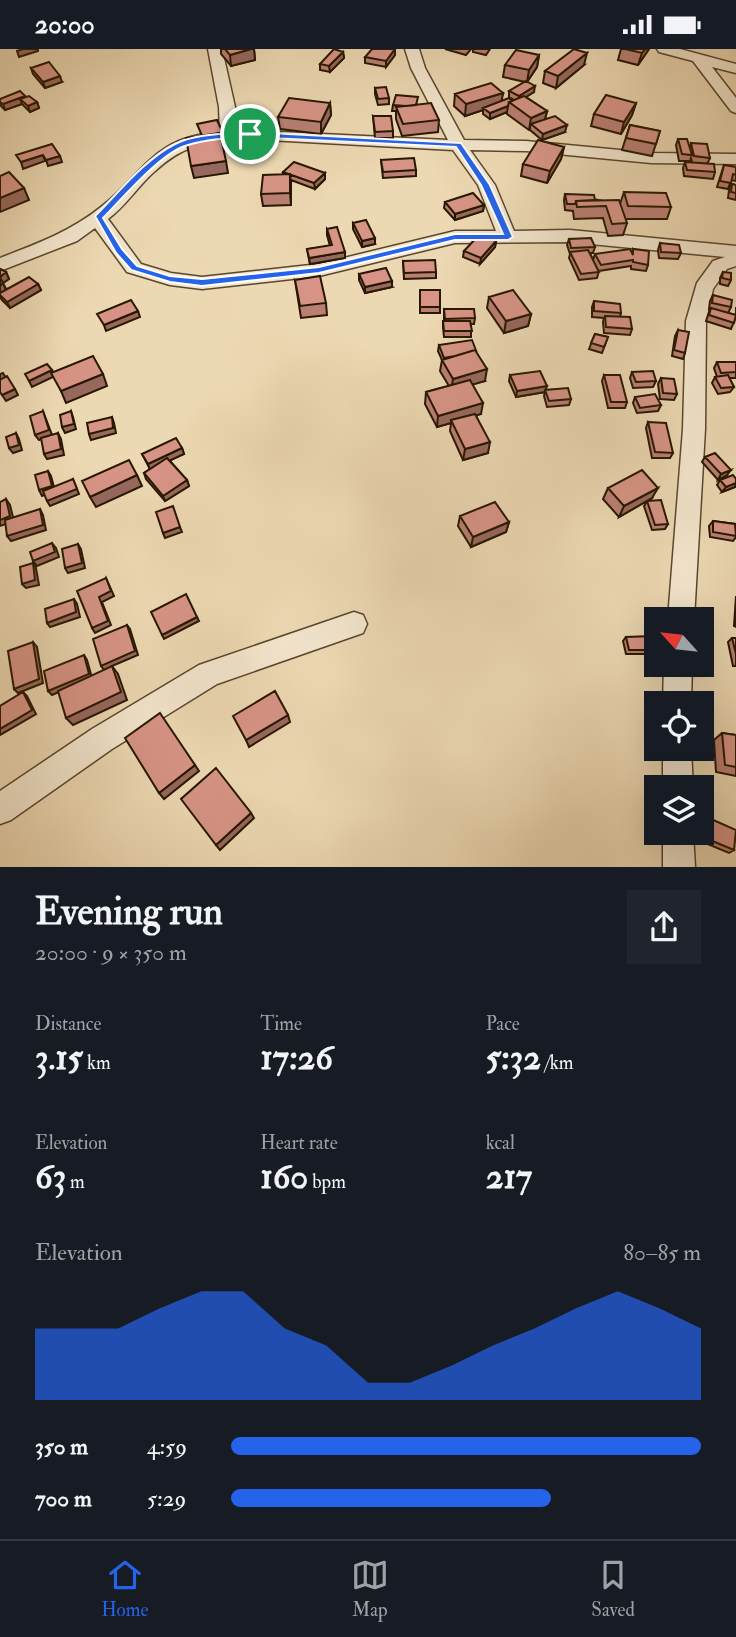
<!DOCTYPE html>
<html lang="en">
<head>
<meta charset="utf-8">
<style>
	body { margin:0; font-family:"IM FELL Double Pica",serif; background:#20242c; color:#f1f3f6; height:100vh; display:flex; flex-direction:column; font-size:26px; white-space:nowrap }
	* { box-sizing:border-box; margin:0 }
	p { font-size:23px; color:#9ea1a6 }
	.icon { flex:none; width:38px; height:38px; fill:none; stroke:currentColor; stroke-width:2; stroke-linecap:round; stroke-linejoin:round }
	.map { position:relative; height:818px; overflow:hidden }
	.panel { display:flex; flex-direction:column; background:#171b24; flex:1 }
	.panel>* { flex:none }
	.needle { width:46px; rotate:297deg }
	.fabs { position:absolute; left:644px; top:558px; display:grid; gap:14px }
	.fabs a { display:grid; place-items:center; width:70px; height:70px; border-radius:0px; background:#171b24; box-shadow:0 7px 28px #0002; font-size:35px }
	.pin { position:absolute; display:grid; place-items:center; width:60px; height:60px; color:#fff; margin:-30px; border:4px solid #fff; border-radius:50%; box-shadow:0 2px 7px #0007 }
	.round { display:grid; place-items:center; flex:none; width:74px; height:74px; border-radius:0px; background:#20242c }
	.head { display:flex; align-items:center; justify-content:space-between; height:119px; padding:0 35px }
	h1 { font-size:38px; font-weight:700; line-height:52px }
	.stats { display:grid; grid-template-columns:repeat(3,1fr); gap:10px; height:119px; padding:7px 35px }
	.stats div { display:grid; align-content:center }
	.stats b { font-size:35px; font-weight:700 }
	.stats small { font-size:19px; font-weight:400 }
	.stats p { font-size:19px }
	.chart { height:196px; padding:14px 35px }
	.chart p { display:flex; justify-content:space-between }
	.chart svg { width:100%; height:126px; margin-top:7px; fill:#2563eb; opacity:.7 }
	ul { padding:0 35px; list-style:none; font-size:23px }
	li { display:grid; grid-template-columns:112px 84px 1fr; align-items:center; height:52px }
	li i { height:18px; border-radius:9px; background:#2563eb }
	.status { display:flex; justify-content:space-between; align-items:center; height:49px; padding:0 35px; background:#171b24; direction:ltr }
	.status svg { height:19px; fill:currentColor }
	.tab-bar { display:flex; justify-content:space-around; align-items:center; height:98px; border-top:2px solid #363941; background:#171b24; font-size:19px; color:#9ea1a6 }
	.tab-bar a { display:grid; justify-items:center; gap:4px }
	.tab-bar .on { color:#2563eb }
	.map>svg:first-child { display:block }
</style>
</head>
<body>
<div class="status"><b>20:00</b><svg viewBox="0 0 49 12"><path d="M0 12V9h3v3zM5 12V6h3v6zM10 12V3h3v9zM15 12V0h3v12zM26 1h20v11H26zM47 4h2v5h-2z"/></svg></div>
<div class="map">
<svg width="736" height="818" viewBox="0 0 736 818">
	<rect width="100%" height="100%" fill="#ecd8b2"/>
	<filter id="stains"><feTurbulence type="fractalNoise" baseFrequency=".00286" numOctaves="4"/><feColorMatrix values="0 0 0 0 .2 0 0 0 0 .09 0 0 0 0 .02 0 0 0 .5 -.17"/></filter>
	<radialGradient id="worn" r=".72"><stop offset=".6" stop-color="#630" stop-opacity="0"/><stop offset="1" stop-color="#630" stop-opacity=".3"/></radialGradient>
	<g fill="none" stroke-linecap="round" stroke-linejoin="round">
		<g stroke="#59472d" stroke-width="3">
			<path id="street" d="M 208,0 L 222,0 L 235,58 L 236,81 L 448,91 L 411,19 L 405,0 L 419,0 L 425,19 L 464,91 L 526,92 L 651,104 L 736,105 L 736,115 L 651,114 L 526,102 L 470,101 L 495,136 L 514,182 L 570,181 L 736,197 L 736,217 L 727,220 L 713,240 L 706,272 L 705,380 L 694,570 L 668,570 L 683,380 L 686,272 L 697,234 L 713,212 L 725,208 L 570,193 L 455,194 L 319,227 L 202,240 L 170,236 L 127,223 L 95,179 L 77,192 L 0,222 L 0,209 C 36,195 70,183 101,158 C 146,123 152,88 220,83 L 219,58 ZM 250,90 L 453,101 L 478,136 L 496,182 L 455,182 L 319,215 L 202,228 L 171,224 L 141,215 L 108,170 C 126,157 137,138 154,123 C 186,93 209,93 250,90 Z
				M 657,0 L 680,0 L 736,15 L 736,24 L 712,18 L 736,49 L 736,64 L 731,62 L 693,12 L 659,3 Z
				M 354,563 L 363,566 L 367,575 L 363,584 L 217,635 L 112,700 L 11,771 L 0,775 L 0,742 L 92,680 L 199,616 Z
				M 664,616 L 692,616 L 691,654 L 663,654 Z
				M 663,700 L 691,700 L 693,738 L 663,738 Z
				M 663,784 L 693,784 L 695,818 L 663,818 Z"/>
		</g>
		<use href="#street" fill="#f3e6cd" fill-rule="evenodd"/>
	</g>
	<path fill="#b97f73" stroke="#281701" stroke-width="2" d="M 221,0 L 254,0 L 255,11 L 231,17 L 221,5 Z
		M 395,0 L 395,6 L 386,18 L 365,14 L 365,8 Z
		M 445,0 L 471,0 L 466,6 Z
		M 473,0 L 490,0 L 486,6 L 473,3 Z
		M 621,0 L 649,0 L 638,16 L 618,11 Z
		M 343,3 L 344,9 L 330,23 L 320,21 L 320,15 Z
		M 539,6 L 537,18 L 527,33 L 534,43 L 526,48 L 547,62 L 545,71 L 565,83 L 542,91 L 530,81 L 530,80 L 529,81 L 507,65 L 507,63 L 490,70 L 483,65 L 483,61 L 465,67 L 454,57 L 455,45 L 503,44 L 501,52 L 514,51 L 509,48 L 509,42 L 525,33 L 503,28 L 505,16 Z
		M 584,16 L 556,39 L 543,34 L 545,22 Z
		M 31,19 L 62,33 L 45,39 L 33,25 Z
		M 375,39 L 389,49 L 389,55 L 378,56 L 375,45 Z
		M 25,47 L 25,48 L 37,53 L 39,59 L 30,63 L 22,55 L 5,61 L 1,57 L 0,50 Z
		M 330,54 L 331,66 L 321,85 L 280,80 L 278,68 Z
		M 636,54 L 632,66 L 621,85 L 591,77 L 594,65 Z
		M 393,56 L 417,56 L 439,71 L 438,83 L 402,87 L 396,70 L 396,62 L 392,62 Z
		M 373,67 L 393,82 L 393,89 L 375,89 Z
		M 630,76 L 660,82 L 652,107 L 622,101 Z
		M 678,90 L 690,98 L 691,94 L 710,109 L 707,115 L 715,123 L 713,130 L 684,127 L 683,119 L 685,113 L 692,113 L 691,109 L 690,112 L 679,112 L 676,96 Z
		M 564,98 L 561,110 L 547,134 L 521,127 L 523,115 Z
		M 381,111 L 416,121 L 416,127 L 383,129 Z
		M 724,116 L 736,118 L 736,132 L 731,131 L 728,140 L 717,138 Z
		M 283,123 L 325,124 L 325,130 L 315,140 L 291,131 L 291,156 L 263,157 L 261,145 L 283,125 Z
		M 732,135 L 736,136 L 736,151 L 728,149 L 729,141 Z
		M 624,143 L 671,158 L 667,170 L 625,170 L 627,174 L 623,186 L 608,187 L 603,169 L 574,170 L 573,162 L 565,161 L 564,151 L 565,145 L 620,155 Z
		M 445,153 L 484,156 L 483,162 L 455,171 L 444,159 Z
		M 353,174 L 375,195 L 362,198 L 353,180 Z
		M 327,180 L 345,203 L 345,209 L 310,215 L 307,200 L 330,197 L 327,186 Z
		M 569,190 L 595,198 L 593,204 L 590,204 L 593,211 L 595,205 L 632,204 L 633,200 L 648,216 L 646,222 L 631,220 L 631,217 L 599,222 L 597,229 L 579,231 L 569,209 L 570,205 L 567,196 Z
		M 496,192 L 495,198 L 480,215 L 463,208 L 464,202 Z
		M 660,194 L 681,204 L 678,210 L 659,209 L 658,201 Z
		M 403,212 L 436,223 L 436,229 L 404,230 Z
		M 0,220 L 6,223 L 9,230 L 3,234 L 6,240 L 38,235 L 41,241 L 10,259 L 2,251 L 0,248 Z
		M 723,223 L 731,231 L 728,237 L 720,235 L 720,229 Z
		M 359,225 L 392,238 L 365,244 L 359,231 Z
		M 295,231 L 326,254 L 327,266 L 301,269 Z
		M 713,246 L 731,258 L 728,264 L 736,266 L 736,258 L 736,268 L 731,280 L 706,272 L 710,260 L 709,260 L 710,252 Z
		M 420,247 L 440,258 L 440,264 L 420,264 Z
		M 489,248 L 531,265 L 528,277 L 504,284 L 487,259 Z
		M 594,252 L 621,264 L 620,268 L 632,280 L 630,286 L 604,284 L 603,273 L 604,269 L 592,268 L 592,258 Z
		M 444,260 L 475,269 L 474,275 L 471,275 L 471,288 L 444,288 L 443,278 L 443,272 L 444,272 Z
		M 678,281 L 685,304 L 683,310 L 672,307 L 675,287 Z
		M 595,285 L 608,288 L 602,304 L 589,300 Z
		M 439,296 L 485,332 L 472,335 L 481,365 L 476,366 L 488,404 L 463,411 L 450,382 L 451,374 L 437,378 L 425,355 L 426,343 L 449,337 L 440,322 L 442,311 L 438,302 Z
		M 717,313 L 736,313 L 736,329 L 729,329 L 734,338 L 730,343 L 718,345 L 712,334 L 715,328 L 717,328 L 714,319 Z
		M 632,323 L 656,332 L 653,338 L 633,339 L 630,329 Z
		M 510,326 L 546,341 L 571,350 L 569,356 L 547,358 L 544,347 L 545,343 L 516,348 L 509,332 Z
		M 604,326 L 627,353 L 625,359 L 608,359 L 602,332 Z
		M 661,329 L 677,345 L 674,351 L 660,350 L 658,335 Z
		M 635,348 L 661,356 L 658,362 L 637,364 L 633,354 Z
		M 648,373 L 673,404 L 670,409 L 652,409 L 646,379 Z
		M 182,399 L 184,405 L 169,411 L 187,431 L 189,437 L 165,452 L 146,430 L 144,424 L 150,420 L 142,405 Z
		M 705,408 L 727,426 L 718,431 L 702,413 Z
		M 720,431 L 735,438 L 722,443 L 717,436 Z
		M 608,439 L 652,449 L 648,452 L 668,475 L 665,480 L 652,481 L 644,457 L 647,452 L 619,468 L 603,450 Z
		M 460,467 L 509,473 L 506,483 L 471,498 L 458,477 Z
		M 713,472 L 735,475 L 736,488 L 733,492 L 710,488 L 709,477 Z
		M 736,547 L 736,578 L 734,577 Z
		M 626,588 L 655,601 L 652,605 L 626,605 L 623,592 Z
		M 732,589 L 736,589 L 736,617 L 733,617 L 728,593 Z
		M 722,684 L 736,686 L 736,727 L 716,723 L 714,691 Z
		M 689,784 L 702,784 L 734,801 L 729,804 L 688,787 Z"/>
	<path fill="#96685e" stroke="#281701" stroke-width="2" d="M 23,0 L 38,0 L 38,2 L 19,8 L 17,2 Z
		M 251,0 L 254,0 L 255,11 L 231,17 L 230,6 Z
		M 395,0 L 395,6 L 386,18 L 386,12 Z
		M 645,0 L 649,0 L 638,16 L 642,4 Z
		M 343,3 L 344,9 L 330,23 L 329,17 Z
		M 587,4 L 584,16 L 556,39 L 558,27 Z
		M 539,6 L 537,18 L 527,33 L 529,21 Z
		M 60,27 L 62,33 L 45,39 L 43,33 Z
		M 535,37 L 534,43 L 518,53 L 519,47 Z
		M 503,44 L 501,56 L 483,59 L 483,61 L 465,67 L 466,55 Z
		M 25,47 L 27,53 L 20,50 L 22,55 L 5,61 L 3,55 Z
		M 37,53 L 39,59 L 30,63 L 28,57 Z
		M 330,54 L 331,66 L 321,85 L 321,73 Z
		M 636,54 L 632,66 L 621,85 L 624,73 Z
		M 508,57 L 507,63 L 490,70 L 490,64 Z
		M 547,62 L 544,74 L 531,75 L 529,81 L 531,69 Z
		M 567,76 L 565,83 L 542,91 L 543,85 Z
		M 564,98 L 561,110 L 547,134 L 550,122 Z
		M 43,106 L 45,112 L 23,120 L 21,113 Z
		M 60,107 L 62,113 L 48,117 L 46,111 Z
		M 226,112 L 228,124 L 194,129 L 191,117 Z
		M 325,124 L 325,130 L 315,140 L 314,134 Z
		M 290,125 L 291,137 L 291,156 L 290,144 Z
		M 24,139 L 29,151 L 0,163 L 0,149 Z
		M 484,156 L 483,162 L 455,171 L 455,165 Z
		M 375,189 L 375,195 L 362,198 L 362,192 Z
		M 496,192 L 495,198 L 480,215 L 481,209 Z
		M 345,203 L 345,209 L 310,215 L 309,209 Z
		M 6,223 L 9,230 L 3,234 L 0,228 Z
		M 392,232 L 392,238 L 365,244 L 365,238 Z
		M 3,234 L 6,241 L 0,246 L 0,237 Z
		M 38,235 L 41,241 L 10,259 L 7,253 Z
		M 138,262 L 140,268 L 106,282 L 104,276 Z
		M 531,265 L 528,277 L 504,284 L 506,272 Z
		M 487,320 L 485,332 L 451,342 L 453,330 Z
		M 52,321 L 55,327 L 32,338 L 29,332 Z
		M 3,324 L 6,329 L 0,332 L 0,325 Z
		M 103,325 L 107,337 L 66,354 L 61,342 Z
		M 547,337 L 545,343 L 516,348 L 517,342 Z
		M 15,340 L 18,346 L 6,352 L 2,346 Z
		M 483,354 L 481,365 L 452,373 L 451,371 L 451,374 L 437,378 L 438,367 Z
		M 43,362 L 52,386 L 39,391 L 35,386 Z
		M 71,362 L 73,368 L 76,380 L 65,384 L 62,378 Z
		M 112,368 L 114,374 L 116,384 L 91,391 L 89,385 Z
		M 16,384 L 19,390 L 22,401 L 13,404 L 9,399 Z
		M 58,384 L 61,390 L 64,406 L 47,410 L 44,405 Z
		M 490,393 L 488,404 L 463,411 L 465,400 Z
		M 182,399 L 184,405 L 150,421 L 148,415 Z
		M 731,421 L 727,426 L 718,431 L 721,425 Z
		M 48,422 L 51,427 L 55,442 L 42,447 L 39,441 Z
		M 137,426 L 142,437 L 96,458 L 90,448 Z
		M 73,430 L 79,445 L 50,457 L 47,452 Z
		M 187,431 L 189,437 L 165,452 L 163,447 Z
		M 736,434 L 735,438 L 722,443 L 726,438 Z
		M 658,439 L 652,449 L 619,468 L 624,457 Z
		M 6,450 L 10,456 L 14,472 L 0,477 L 0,471 Z
		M 40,460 L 43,466 L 46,481 L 11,492 L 7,487 Z
		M 509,473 L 506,483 L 471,498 L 473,488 Z
		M 180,478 L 182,483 L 165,489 L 163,484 Z
		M 52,494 L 56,499 L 59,508 L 37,517 L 33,512 Z
		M 78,495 L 81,500 L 85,519 L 68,524 L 65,519 Z
		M 33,514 L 36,519 L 39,536 L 26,539 L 22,535 Z
		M 106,529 L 114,547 L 102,553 L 111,576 L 95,584 L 92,579 L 99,548 Z
		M 74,550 L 77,555 L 80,568 L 50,578 L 47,574 Z
		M 197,568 L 199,572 L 164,590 L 162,586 Z
		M 127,576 L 130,580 L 138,606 L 112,617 L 118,625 L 127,651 L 73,676 L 66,669 L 104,621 L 101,617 Z
		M 33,593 L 37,598 L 43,634 L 18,644 L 14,640 Z
		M 84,606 L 87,611 L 92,629 L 52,646 L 48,642 Z
		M 23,643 L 27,647 L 36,665 L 0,686 L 0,680 Z
		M 288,666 L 290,673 L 249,698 L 246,691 Z
		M 195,716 L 199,722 L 164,750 L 159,744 Z
		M 251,764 L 254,769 L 220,801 L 216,796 Z"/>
	<path fill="#d79486" stroke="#281701" stroke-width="2" d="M 225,0 L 251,0 L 230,6 Z
		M 334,0 L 343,3 L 329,17 L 320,15 Z
		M 372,0 L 395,0 L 386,12 L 365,8 Z
		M 574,0 L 587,4 L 558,27 L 545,22 Z
		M 625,0 L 645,0 L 642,4 Z
		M 516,1 L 539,6 L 529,21 L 505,16 Z
		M 49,13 L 60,27 L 43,33 L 31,19 Z
		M 526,32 L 535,37 L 519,47 L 509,42 Z
		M 491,34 L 503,44 L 466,55 L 455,45 Z
		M 386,38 L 389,49 L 378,50 L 375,39 Z
		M 20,42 L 25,47 L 3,55 L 0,53 L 0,50 Z
		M 396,46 L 418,48 L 416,56 L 406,57 L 393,56 Z
		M 606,46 L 636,54 L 624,73 L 594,65 Z
		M 29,47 L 37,53 L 28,57 L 20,50 Z
		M 524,47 L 547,62 L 531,69 L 509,53 Z
		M 289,49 L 330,54 L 321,73 L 278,68 Z
		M 509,49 L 512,52 L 509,53 L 508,57 L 490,64 L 483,59 Z
		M 431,54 L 439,71 L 403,75 L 396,58 Z
		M 373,67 L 391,67 L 393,82 L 375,83 Z
		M 555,67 L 567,76 L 543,85 L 531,75 Z
		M 217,71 L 223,84 L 202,87 L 197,75 Z
		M 630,76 L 660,82 L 656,95 L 626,89 Z
		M 220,84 L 226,112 L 191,117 L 186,89 Z
		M 678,90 L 687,90 L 692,106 L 682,105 Z
		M 538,91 L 564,98 L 550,122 L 523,115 Z
		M 691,94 L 707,95 L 710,109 L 694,107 Z
		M 52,95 L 60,107 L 46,111 L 43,106 L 21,113 L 16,106 Z
		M 414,109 L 416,121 L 383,123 L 381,111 Z
		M 294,113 L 325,124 L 314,134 L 283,123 Z
		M 685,113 L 714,115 L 715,123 L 687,121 Z
		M 724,116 L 736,118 L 736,126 L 733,125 L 731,134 L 720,132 Z
		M 9,123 L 24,139 L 0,149 L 0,127 Z
		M 290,125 L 290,144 L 261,145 L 263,126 Z
		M 732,135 L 736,136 L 736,144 L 731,143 Z
		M 624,143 L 666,144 L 671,158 L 628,157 Z
		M 473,144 L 484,156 L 455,165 L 445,153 Z
		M 565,145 L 594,146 L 595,151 L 576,152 L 575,155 L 567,155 Z
		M 619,151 L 627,174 L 612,175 L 606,157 L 577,158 L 576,152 Z
		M 366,171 L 375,189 L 362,192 L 353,174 Z
		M 337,178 L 345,203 L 309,209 L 307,200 L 332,196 L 327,180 Z
		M 479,186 L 496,192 L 481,209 L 464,202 Z
		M 591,189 L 595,198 L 571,199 L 569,190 Z
		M 660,194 L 679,196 L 681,204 L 661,203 Z
		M 630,200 L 633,206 L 633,200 L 649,202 L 648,216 L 633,213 L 633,211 L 601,216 L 595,205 Z
		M 588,201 L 599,223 L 581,225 L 570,203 Z
		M 435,211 L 436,223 L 404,224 L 403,212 Z
		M 386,219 L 392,232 L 365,238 L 359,225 Z
		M 0,220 L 6,223 L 0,228 Z
		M 723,223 L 731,224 L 731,231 L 722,229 Z
		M 320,227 L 326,254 L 300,257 L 295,231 Z
		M 29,228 L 38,235 L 7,253 L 0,246 L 0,244 Z
		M 420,241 L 440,241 L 440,258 L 420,258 Z
		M 513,241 L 531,265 L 506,272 L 489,248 Z
		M 713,246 L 732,251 L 731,258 L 712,254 Z
		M 131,251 L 138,262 L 104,276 L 97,265 Z
		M 594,252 L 620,255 L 621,264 L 594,262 Z
		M 711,259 L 736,266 L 734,274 L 709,266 Z
		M 444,260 L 474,260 L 475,269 L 445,270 Z
		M 605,267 L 630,268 L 632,280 L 606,278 Z
		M 443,272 L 470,272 L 472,282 L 444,282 Z
		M 678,281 L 689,283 L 685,304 L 674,301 Z
		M 595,285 L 608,288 L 604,298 L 591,294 Z
		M 472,291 L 477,304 L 475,301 L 455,307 L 444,309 L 439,296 Z
		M 475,301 L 487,320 L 453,330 L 442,311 Z
		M 93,307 L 103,325 L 61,342 L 51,324 Z
		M 717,313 L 736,313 L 736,323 L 721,324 Z
		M 47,315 L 52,321 L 29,332 L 25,325 Z
		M 540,322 L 547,337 L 517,342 L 510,326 Z
		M 653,322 L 656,332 L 636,333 L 632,323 Z
		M 604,326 L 620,326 L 627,353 L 611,353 Z
		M 728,326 L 734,338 L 721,339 L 715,328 Z
		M 7,327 L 15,340 L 2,346 L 0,343 L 0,331 Z
		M 661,329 L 674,330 L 677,345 L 663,344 Z
		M 470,331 L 483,354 L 438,367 L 426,343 Z
		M 568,339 L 571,350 L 549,352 L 545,341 Z
		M 655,345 L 661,356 L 640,359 L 635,348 Z
		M 43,362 L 49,381 L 35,386 L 30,367 Z
		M 71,362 L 74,375 L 62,378 L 60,366 Z
		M 475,365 L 490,393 L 465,400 L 451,371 Z
		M 112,368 L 113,379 L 89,385 L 87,374 Z
		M 648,373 L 666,374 L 673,404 L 655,403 Z
		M 16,384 L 19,396 L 9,399 L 6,388 Z
		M 58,384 L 61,400 L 44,405 L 41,389 Z
		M 176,389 L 182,399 L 148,415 L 142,405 Z
		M 715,404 L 731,421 L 721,425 L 705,408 Z
		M 167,409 L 187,431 L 163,447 L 144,424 Z
		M 129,411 L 137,426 L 90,448 L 82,432 Z
		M 642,421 L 658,439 L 624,457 L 608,439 Z
		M 48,422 L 52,437 L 39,441 L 35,426 Z
		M 733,426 L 736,430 L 736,434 L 726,438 L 720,431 Z
		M 73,430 L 77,440 L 47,452 L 43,442 Z
		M 6,450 L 10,467 L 0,471 L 0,453 Z
		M 661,451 L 668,475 L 655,476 L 647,452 Z
		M 495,453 L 509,473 L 473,488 L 460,467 Z
		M 173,457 L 180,478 L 163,484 L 156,463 Z
		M 40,460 L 43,476 L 7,487 L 5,471 Z
		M 713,472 L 735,475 L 736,487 L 713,483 Z
		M 52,494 L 55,503 L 33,512 L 30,503 Z
		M 78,495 L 82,514 L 65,519 L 62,500 Z
		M 33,514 L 35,531 L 22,535 L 20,518 Z
		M 106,529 L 111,542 L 99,548 L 108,572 L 92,579 L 77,542 Z
		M 186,545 L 197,568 L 162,586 L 151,563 Z
		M 74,550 L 76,563 L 47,574 L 45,560 Z
		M 127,576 L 135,602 L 101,617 L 93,590 Z
		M 653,587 L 655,601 L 629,601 L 626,588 Z
		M 732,589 L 736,589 L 736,605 Z
		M 33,593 L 39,630 L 14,640 L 8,602 Z
		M 84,606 L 89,625 L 48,642 L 44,622 Z
		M 112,617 L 121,643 L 66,669 L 58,642 Z
		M 275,642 L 288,666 L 246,691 L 233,667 Z
		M 23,643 L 32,661 L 0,680 L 0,657 Z
		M 160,664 L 195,716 L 159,744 L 125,689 Z
		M 722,684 L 736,686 L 736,718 L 725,716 Z
		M 216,719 L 251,764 L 216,796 L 181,750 Z
		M 702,766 L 736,781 L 734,801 L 693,784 L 702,784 Z"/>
	<path fill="#2563eb" stroke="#fff" stroke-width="2" fill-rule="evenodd" d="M 250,83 L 461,94 L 490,136 L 513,188 L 508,191 L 455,191 L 319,224 L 202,237 L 170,233 L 131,221 L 116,204 L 95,167 C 119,143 144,111 175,95 C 196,84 227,85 250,83 ZM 250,88 L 456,98 L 481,136 L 503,185 L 455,185 L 319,218 L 202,230 L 170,227 L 137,217 L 122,200 L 103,169 C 122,150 160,105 185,97 C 206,90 228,89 250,88 Z"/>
	<rect width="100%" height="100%" filter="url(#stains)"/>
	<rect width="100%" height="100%" fill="url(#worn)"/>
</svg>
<div class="fabs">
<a><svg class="needle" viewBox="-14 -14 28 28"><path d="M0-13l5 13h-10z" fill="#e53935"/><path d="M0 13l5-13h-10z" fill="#9ea1a6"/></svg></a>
<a><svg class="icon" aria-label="locate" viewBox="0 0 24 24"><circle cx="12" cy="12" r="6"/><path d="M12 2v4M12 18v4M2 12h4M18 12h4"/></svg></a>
<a><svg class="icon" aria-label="layers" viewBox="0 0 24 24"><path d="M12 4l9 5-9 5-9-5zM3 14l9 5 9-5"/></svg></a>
</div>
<div class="pin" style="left:250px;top:85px;background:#1e9e55"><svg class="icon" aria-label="arrive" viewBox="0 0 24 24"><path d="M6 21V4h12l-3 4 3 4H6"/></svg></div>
</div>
<section class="panel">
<div class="head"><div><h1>Evening run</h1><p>20:00 · 9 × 350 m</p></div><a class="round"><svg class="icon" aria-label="share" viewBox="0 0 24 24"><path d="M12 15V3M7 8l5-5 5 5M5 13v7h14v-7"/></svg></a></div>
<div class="stats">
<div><p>Distance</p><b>3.15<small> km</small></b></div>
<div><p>Time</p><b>17:26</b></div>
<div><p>Pace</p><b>5:32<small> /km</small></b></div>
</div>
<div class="stats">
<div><p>Elevation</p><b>63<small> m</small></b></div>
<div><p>Heart rate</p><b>160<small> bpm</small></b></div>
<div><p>kcal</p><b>217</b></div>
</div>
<div class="chart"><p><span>Elevation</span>80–85 m</p>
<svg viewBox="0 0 160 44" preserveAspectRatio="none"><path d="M0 44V19L10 19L20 19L30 12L40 6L50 6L60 19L70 25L80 38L90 38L100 32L110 25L120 19L130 12L140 6L150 12L160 19V44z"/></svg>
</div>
<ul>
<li><b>350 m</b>4:59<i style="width:100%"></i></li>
<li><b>700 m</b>5:29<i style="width:68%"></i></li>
</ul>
</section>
<nav class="tab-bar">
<a class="on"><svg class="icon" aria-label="home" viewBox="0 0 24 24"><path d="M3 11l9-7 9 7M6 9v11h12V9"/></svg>Home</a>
<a><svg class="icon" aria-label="map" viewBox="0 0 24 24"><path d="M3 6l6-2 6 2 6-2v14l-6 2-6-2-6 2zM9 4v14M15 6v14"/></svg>Map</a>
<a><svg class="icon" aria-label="saved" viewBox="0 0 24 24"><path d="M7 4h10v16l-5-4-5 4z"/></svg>Saved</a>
</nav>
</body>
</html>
